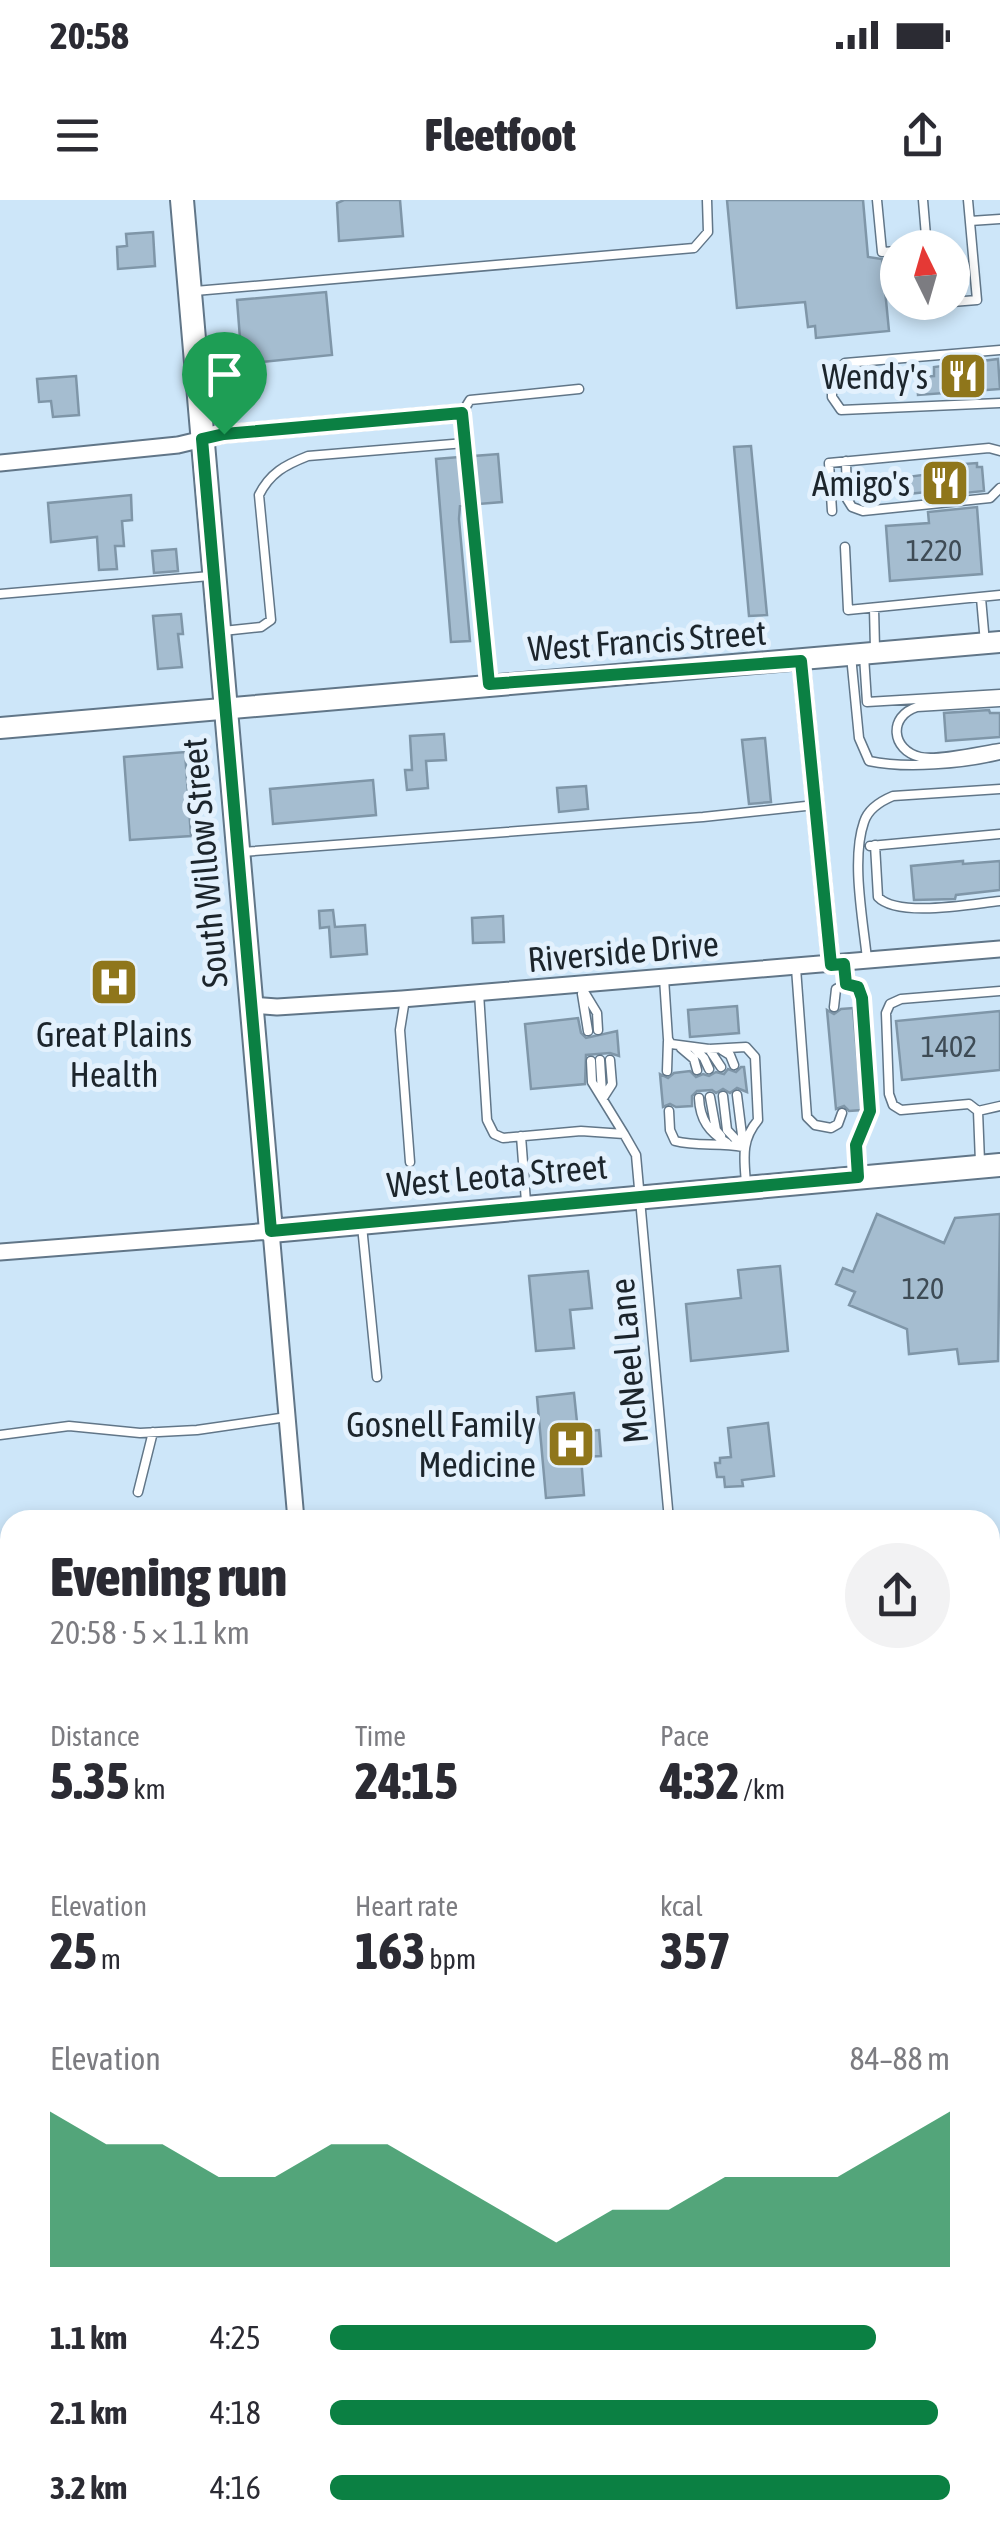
<!DOCTYPE html>
<html lang="en">
<head>
<meta charset="utf-8">
<style>
	body { margin:0; font-family:"Asap Condensed",sans-serif; background:#f2f2f3; color:#2b2b33; height:100vh; display:flex; flex-direction:column; font-size:38px; white-space:nowrap }
	* { box-sizing:border-box; margin:0 }
	p { font-size:32px; color:#7c7c81 }
	.icon { flex:none; width:55px; height:55px; fill:none; stroke:currentColor; stroke-width:2; stroke-linecap:round; stroke-linejoin:round }
	.map { position:relative; flex:1; overflow:hidden }
	.details { position:absolute; left:0px; top:1310px; width:1000px; height:1035px; display:flex; flex-direction:column; background:#fff; border-radius:30px 30px 0 0; box-shadow:0 5px 15px #0003 }
	.details>* { flex:none }
	.needle { width:65px; rotate:355deg }
	.buttons { position:absolute; left:880px; top:30px; display:grid; gap:20px }
	.buttons a { display:grid; place-items:center; width:90px; height:90px; border-radius:50%; background:#fff; box-shadow:0 5px 15px #0003; font-size:50px }
	.pin { position:absolute; display:grid; place-items:center; width:85px; height:85px; color:#fff; margin:-102px -42px; border-radius:50% 50% 50% 0; rotate:-45deg; box-shadow:0 0 10px #0007 }
	.pin .icon { rotate:45deg }
	.round { display:grid; place-items:center; flex:none; width:105px; height:105px; border-radius:52px; background:#f2f2f3 }
	.overview { display:flex; align-items:center; justify-content:space-between; height:170px; padding:0 50px }
	h1 { font-size:55px; font-weight:800; line-height:75px }
	.stats { display:grid; grid-template-columns:repeat(3,1fr); gap:15px; height:170px; padding:10px 50px }
	.stats div { display:grid; align-content:center }
	.stats b { font-size:50px; font-weight:800 }
	.stats small { font-size:28px; font-weight:400 }
	.stats p { font-size:28px }
	.chart { height:280px; padding:20px 50px }
	.chart p { display:flex; justify-content:space-between }
	.chart svg { width:100%; height:180px; margin-top:10px; fill:#0b8043; opacity:.7 }
	ul { padding:0 50px; list-style:none; font-size:32px }
	li { display:grid; grid-template-columns:160px 120px 1fr; align-items:center; height:75px }
	li i { height:25px; border-radius:12px; background:#0b8043 }
	.status { display:flex; justify-content:space-between; align-items:center; height:70px; padding:0 50px; background:#fff; direction:ltr }
	.status svg { height:28px; fill:currentColor }
	header { display:flex; justify-content:space-between; align-items:center; height:130px; padding:0 50px; background:#fff; font-size:45px; font-weight:800 }
	.map>svg:first-child { display:block }
</style>
</head>
<body>
<div class="status"><b>20:58</b><svg viewBox="0 0 49 12"><path d="M0 12V9h3v3zM5 12V6h3v6zM10 12V3h3v9zM15 12V0h3v12zM26 1h20v11H26zM47 4h2v5h-2z"/></svg></div>
<header><svg class="icon" aria-label="menu" viewBox="0 0 24 24"><path d="M4 6h16M4 12h16M4 18h16"/></svg>Fleetfoot<svg class="icon" aria-label="share" viewBox="0 0 24 24"><path d="M12 15V3M7 8l5-5 5 5M5 13v7h14v-7"/></svg></header>
<div class="map">
<svg width="1000" height="2345" viewBox="0 0 1000 2345">
	<rect width="100%" height="100%" fill="#cde6f9"/>
	<path fill="#6797bc" d="M 1000,1557 L 1000,1843 L 990,1842 L 990,1567 Z
		M 0,1730 L 10,1733 L 10,1967 L 0,1968 Z"/>
	<path fill="#a5bdd0" stroke="#7f96a8" stroke-width="2.5" d="M 344,0 L 400,0 L 403,36 L 339,41 L 337,3 Z
		M 727,0 L 863,0 L 868,57 L 882,59 L 889,131 L 816,138 L 815,126 L 808,127 L 805,102 L 737,108 Z
		M 153,32 L 155,66 L 118,69 L 117,47 L 127,46 L 126,34 Z
		M 326,92 L 332,155 L 242,164 L 237,100 Z
		M 998,159 L 1000,189 L 918,195 L 917,177 L 934,176 L 934,167 Z
		M 76,176 L 79,215 L 53,217 L 51,201 L 39,202 L 37,179 Z
		M 751,246 L 767,415 L 749,416 L 734,247 Z
		M 498,254 L 502,302 L 479,304 L 474,256 Z
		M 459,257 L 464,305 L 460,306 L 459,319 L 470,441 L 451,442 L 436,259 Z
		M 977,263 L 977,267 L 982,267 L 984,291 L 927,297 L 926,292 L 908,294 L 907,277 L 923,275 L 923,271 L 936,270 L 936,266 Z
		M 131,295 L 132,320 L 122,321 L 124,346 L 115,346 L 117,369 L 99,370 L 97,337 L 51,342 L 48,303 Z
		M 977,307 L 982,374 L 890,381 L 886,326 L 929,323 L 928,312 Z
		M 176,349 L 178,371 L 154,373 L 152,351 Z
		M 181,414 L 183,434 L 178,434 L 182,467 L 158,469 L 153,416 Z
		M 989,510 L 990,513 L 1000,513 L 1000,537 L 946,541 L 944,513 Z
		M 444,534 L 446,560 L 426,561 L 428,588 L 407,590 L 405,570 L 412,570 L 410,536 Z
		M 765,538 L 771,602 L 749,604 L 742,540 Z
		M 185,552 L 191,636 L 130,640 L 124,557 Z
		M 373,580 L 376,615 L 273,624 L 270,589 Z
		M 586,586 L 588,609 L 559,612 L 557,588 Z
		M 963,661 L 963,664 L 1000,661 L 1000,690 L 956,695 L 955,699 L 914,700 L 911,666 Z
		M 333,710 L 335,727 L 365,725 L 367,754 L 331,757 L 329,727 L 320,728 L 319,711 Z
		M 503,716 L 504,742 L 473,743 L 472,718 Z
		M 737,806 L 739,833 L 690,837 L 688,810 Z
		M 853,808 L 862,910 L 849,911 L 844,906 L 836,909 L 827,810 L 834,814 L 841,809 Z
		M 1000,811 L 1000,870 L 902,880 L 896,821 Z
		M 578,818 L 581,833 L 586,838 L 617,831 L 619,856 L 610,853 L 586,855 L 585,884 L 531,889 L 525,824 Z
		M 741,867 L 744,867 L 747,892 L 737,888 L 730,893 L 723,889 L 716,893 L 712,890 L 697,891 L 692,896 L 692,906 L 676,907 L 670,904 L 663,907 L 660,874 L 668,878 L 674,873 L 690,871 L 696,877 L 703,874 L 709,876 L 716,872 L 724,874 L 728,869 L 736,872 Z
		M 877,1014 L 944,1043 L 955,1018 L 1000,1014 L 998,1161 L 959,1164 L 957,1149 L 909,1154 L 907,1129 L 849,1105 L 855,1092 L 836,1084 L 843,1068 L 853,1072 Z
		M 780,1066 L 788,1151 L 691,1161 L 686,1104 L 741,1098 L 738,1070 Z
		M 588,1071 L 592,1108 L 570,1110 L 574,1148 L 536,1151 L 529,1076 Z
		M 574,1193 L 578,1232 L 599,1230 L 601,1256 L 581,1257 L 584,1295 L 546,1298 L 537,1197 Z
		M 768,1223 L 774,1276 L 742,1280 L 743,1286 L 725,1287 L 724,1277 L 717,1277 L 715,1263 L 720,1263 L 720,1258 L 731,1257 L 728,1228 Z"/>
	<g fill="none" stroke-linecap="round" stroke-linejoin="round">
		<g stroke="#617688" stroke-width="11">
			<path id="service" d="M 877,0 L 882,52 L 898,51
				M 923,0 L 927,48
				M 970,21 L 1000,19
				M 195,91 L 694,48 L 708,32 L 707,0
				M 932,102 L 944,102
				M 952,102 L 977,100 L 968,0
				M 1000,150 L 845,163 L 832,176 L 832,197 L 841,210 L 1000,203
				M 846,261 L 847,299 L 852,307 L 863,311 L 990,298 L 1000,288
				M 832,311 L 829,263 L 989,248 L 1000,251
				M 845,347 L 848,410 L 1000,395
				M 0,394 L 210,376
				M 981,398 L 985,443
				M 874,408 L 875,449
				M 223,431 L 261,427 L 271,420 L 259,295 C 270,273 285,265 308,256 L 465,243
				M 851,456 L 859,538 L 869,561 C 906,569 963,564 1000,555
				M 864,456 L 867,502 L 1000,494
				M 489,484 L 462,213 L 470,200 L 579,189
				M 1000,502 L 917,507 C 888,516 891,550 920,557 C 938,561 980,551 1000,548
				M 875,645 L 878,697 C 898,718 971,704 1000,701
				M 870,646 L 1000,634
				M 242,652 L 703,617 L 815,605
				M 867,759 C 863,720 851,659 864,622 C 868,609 881,601 893,596 L 1000,589
				M 796,768 L 807,917 L 815,925 L 831,928 L 838,924 L 842,913
				M 664,778 L 668,839 L 671,844 L 709,849 L 746,847 L 755,857 L 758,920 C 741,940 744,958 746,983
				M 580,785 L 597,813 L 598,830
				M 1000,791 L 901,799 L 890,804 L 886,813 L 889,894 L 893,905 L 901,910 L 969,904 L 978,911 L 1000,906
				M 479,793 L 487,920 L 494,934 L 503,938 L 581,931 L 624,934 L 636,955 L 669,1320
				M 582,794 L 588,831
				M 405,799 L 400,830 L 410,962
				M 834,807 L 836,789 L 846,784 L 858,787 L 863,799 L 870,911 L 856,945 L 858,973
				M 681,848 L 694,859 L 697,870
				M 694,848 L 704,858 L 709,869
				M 709,849 L 721,867
				M 722,850 L 730,855 L 734,865
				M 600,860 L 602,893
				M 591,861 L 592,882 L 624,934
				M 667,871 L 668,841
				M 737,895 L 743,943
				M 723,896 L 727,930 L 743,947
				M 710,897 L 716,930 L 721,936
				M 603,898 L 612,884 L 610,860
				M 699,898 C 700,920 709,932 727,943
				M 669,911 L 670,930 L 675,941 C 697,947 720,942 743,947
				M 978,911 L 980,962
				M 521,936 L 526,1002
				M 362,1026 L 377,1177
				M 0,1235 L 69,1226 L 140,1233 L 197,1230 L 287,1217
				M 138,1292 L 153,1232
				M 1000,2111 L 1000,2150
				M 990,2200 L 1000,2202
				M 990,2281 L 1000,2283"/>
		</g>
		<g stroke="#617688" stroke-width="19">
			<path id="minor" d="M 0,263 L 178,245 L 224,234 L 462,213
				M 801,461 L 831,765
				M 251,805 L 277,807 L 402,799 L 1000,749
				M 0,1052 L 271,1031 L 296,1320"/>
		</g>
		<g stroke="#617688" stroke-width="24">
			<path id="tertiary" d="M 0,528 L 1000,442"/>
		</g>
		<g stroke="#617688" stroke-width="26">
			<path id="secondary" d="M 182,0 L 271,1031 L 1000,965"/>
		</g>
		<path stroke="#7c8e9b" stroke-width="2.5" stroke-dasharray="10 5" stroke-linecap="butt" d="M 0,1444 L 10,1446
			M 990,1476 L 1000,1478"/>
		<use href="#service" stroke="#fff" stroke-width="8"/>
		<use href="#minor" stroke="#fff" stroke-width="15"/>
		<use href="#tertiary" stroke="#fff" stroke-width="20"/>
		<use href="#secondary" stroke="#fff" stroke-width="22"/>
	</g>
	<g fill="none" stroke-linecap="round" stroke-linejoin="round">
		<g stroke="#fff" stroke-width="20">
			<path id="route" d="M 462,213 L 489,484 L 801,461 L 831,765 L 844,764 L 846,784 L 858,787 L 862,798 L 870,911 L 856,945 L 858,977 L 271,1031 L 202,239 L 224,234 Z"/>
		</g>
		<use href="#route" stroke="#0b8043" stroke-width="12"/>
	</g>
	<defs>
		<g id="restaurant-square" transform="scale(2.5)"><rect x="-9" y="-9" width="18" height="18" rx="4" fill="#8f761b" stroke="#e3f1fd"/><path d="M-5-6h1v4h1v-4h1v4h1v-4h1v5L-1.5 .5V6h-2V.5L-5-1ZM5-6V6H3V1.5H1.5Q1.5-4 5-6Z" fill="#fff"/></g>
		<g id="hospital-square" transform="scale(2.5)"><rect x="-9" y="-9" width="18" height="18" rx="4" fill="#8f761b" stroke="#e3f1fd"/><path d="M-5-5h3v3.5h4V-5h3V5h-3V1.5h-4V5h-3Z" fill="#fff"/></g>
	</defs>
	<g fill-rule="evenodd">
		<use href="#restaurant-square" x="963" y="176"/>
		<use href="#restaurant-square" x="945" y="283"/>
		<use href="#hospital-square" x="114" y="782"/>
		<use href="#hospital-square" x="571" y="1244"/>
	</g>
	<g text-anchor="middle" dominant-baseline="central" stroke-width="10" stroke-linejoin="round" paint-order="stroke">
		<g font-size="30" fill="#3e4b55">
			<text x="934" y="350">1220</text>
			<text x="949" y="846">1402</text>
			<text x="923" y="1088">120</text>
		</g>
		<g font-size="35" fill="#1c252c" stroke="#e3f1fd" text-anchor="end">
			<text x="928" y="176">Wendy's</text>
			<text x="910" y="283">Amigo's</text>
			<text x="114" y="834" text-anchor="middle">Great Plains<tspan x="114" dy="40">Health</tspan></text>
			<text x="536" y="1224">Gosnell Family<tspan x="536" dy="40">Medicine</tspan></text>
		</g>
		<g font-size="35" fill="#1c252c" stroke="#e3f1fd">
			<text transform="translate(647 440) rotate(-4)">West Francis Street</text>
			<text transform="translate(204 663) rotate(-95)">South Willow Street</text>
			<text transform="translate(623 751) rotate(-5)">Riverside Drive</text>
			<text transform="translate(497 975) rotate(-5)">West Leota Street</text>
			<text transform="translate(628 1161) rotate(-95)">McNeel Lane</text>
		</g>
	</g>
</svg>
<div class="buttons">
<a><svg class="needle" viewBox="-14 -14 28 28"><path d="M0-13l5 13h-10z" fill="#e53935"/><path d="M0 13l5-13h-10z" fill="#7c7c81"/></svg></a>
</div>
<div class="pin" style="left:224px;top:234px;background:#1e9e55"><svg class="icon" aria-label="arrive" viewBox="0 0 24 24"><path d="M6 21V4h12l-3 4 3 4H6"/></svg></div>
<section class="details">
<div class="overview"><div><h1>Evening run</h1><p>20:58 · 5 × 1.1 km</p></div><a class="round"><svg class="icon" aria-label="share" viewBox="0 0 24 24"><path d="M12 15V3M7 8l5-5 5 5M5 13v7h14v-7"/></svg></a></div>
<div class="stats">
<div><p>Distance</p><b>5.35<small> km</small></b></div>
<div><p>Time</p><b>24:15</b></div>
<div><p>Pace</p><b>4:32<small> /km</small></b></div>
</div>
<div class="stats">
<div><p>Elevation</p><b>25<small> m</small></b></div>
<div><p>Heart rate</p><b>163<small> bpm</small></b></div>
<div><p>kcal</p><b>357</b></div>
</div>
<div class="chart"><p><span>Elevation</span>84–88 m</p>
<svg viewBox="0 0 160 44" preserveAspectRatio="none"><path d="M0 44V6L10 14L20 14L30 22L40 22L50 14L60 14L70 22L80 30L90 38L100 30L110 30L120 22L130 22L140 22L150 14L160 6V44z"/></svg>
</div>
<ul>
<li><b>1.1 km</b>4:25<i style="width:88%"></i></li>
<li><b>2.1 km</b>4:18<i style="width:98%"></i></li>
<li><b>3.2 km</b>4:16<i style="width:100%"></i></li>
</ul>
</section>
</div>
</body>
</html>
